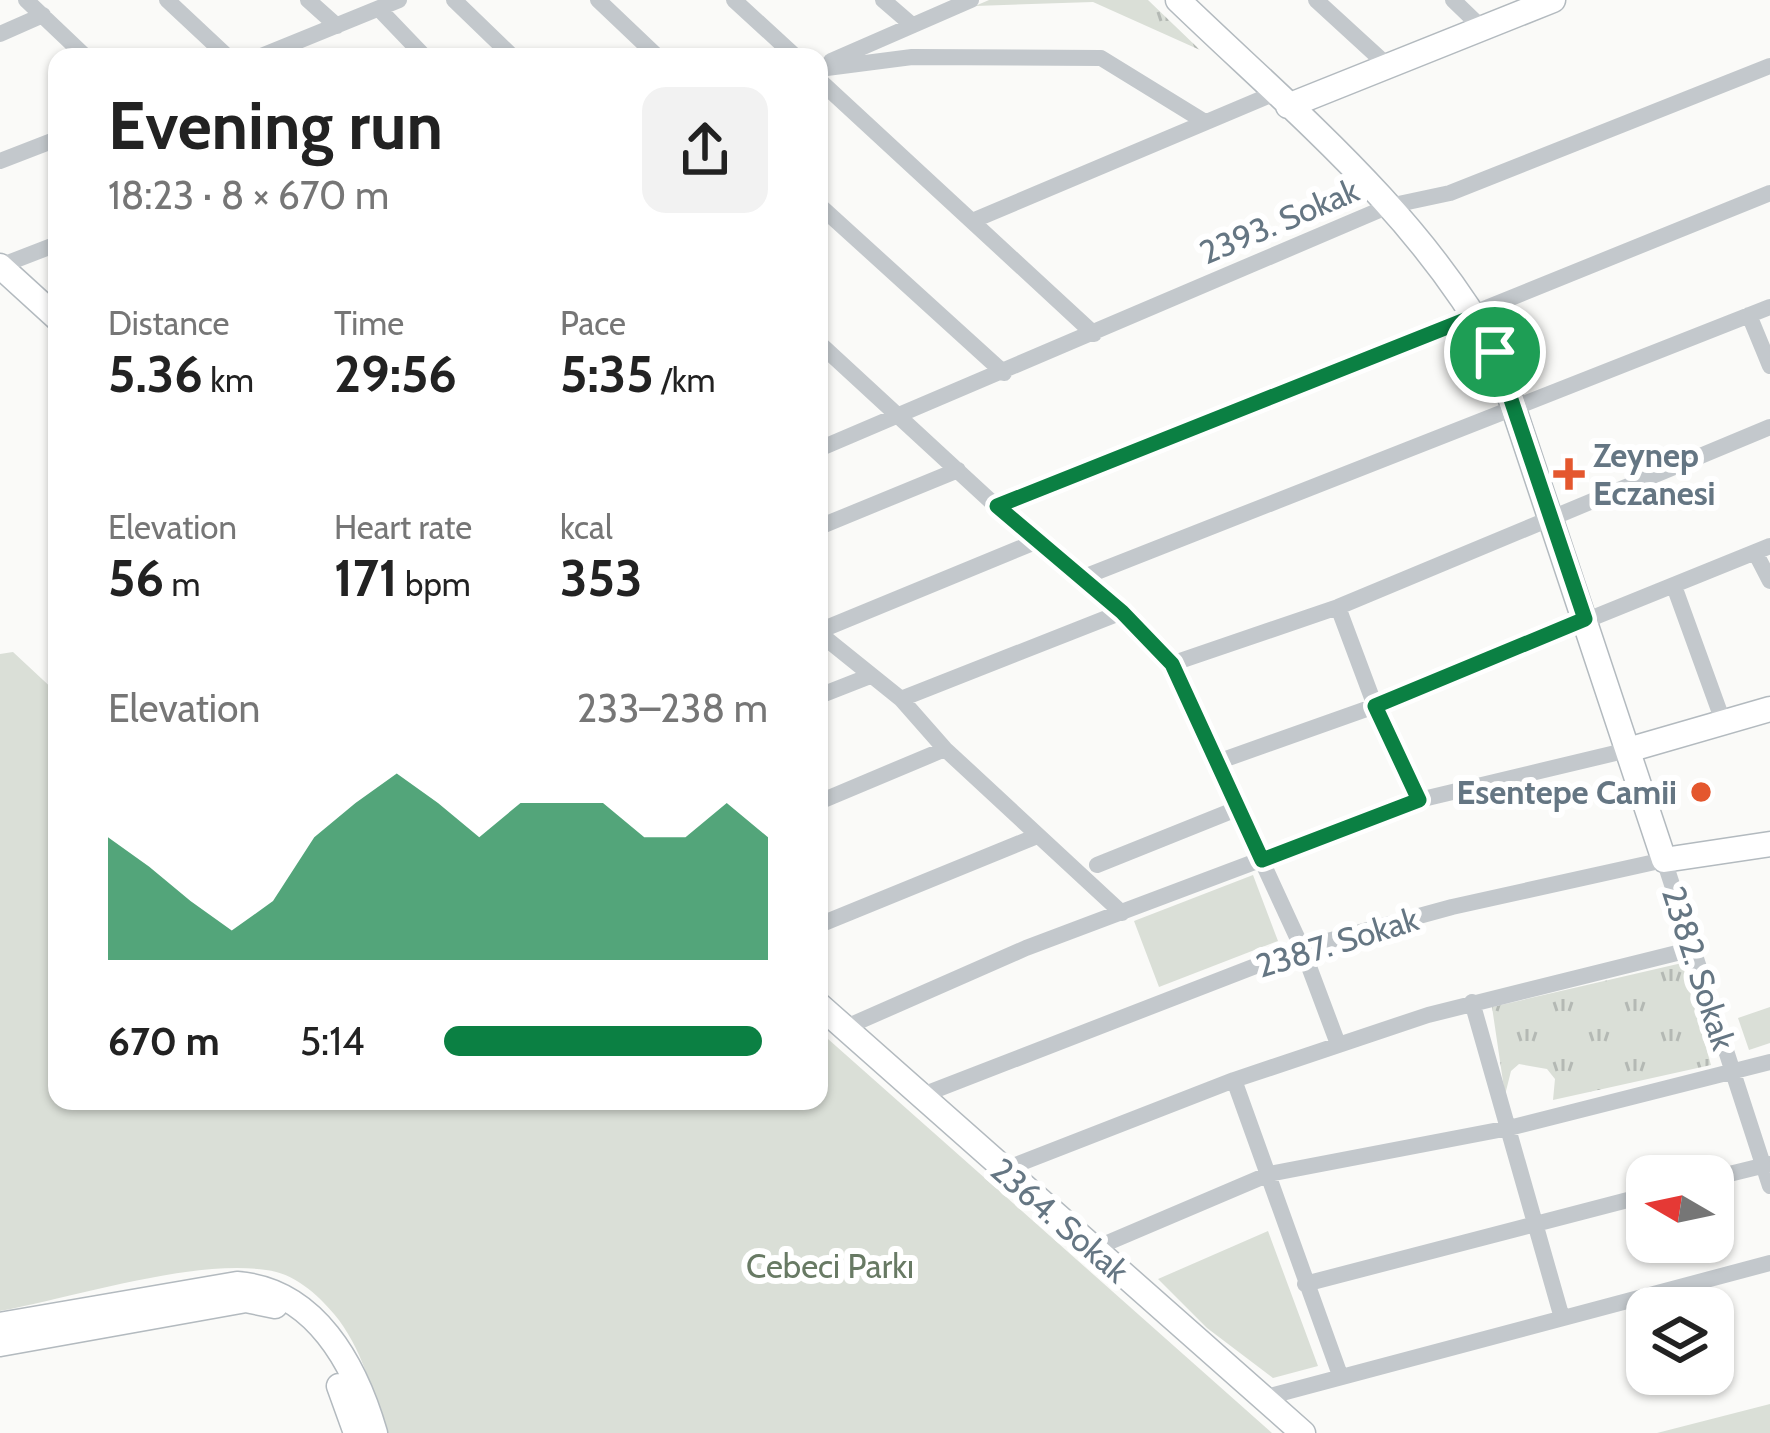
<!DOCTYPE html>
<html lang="en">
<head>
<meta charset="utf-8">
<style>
	body { margin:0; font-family:Cabin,sans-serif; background:#f2f2f2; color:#222; height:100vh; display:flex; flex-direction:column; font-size:45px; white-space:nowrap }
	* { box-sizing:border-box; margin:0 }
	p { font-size:39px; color:#767676 }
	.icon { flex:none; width:66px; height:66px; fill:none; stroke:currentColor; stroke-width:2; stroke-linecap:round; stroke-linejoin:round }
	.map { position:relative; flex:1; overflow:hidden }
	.panel { position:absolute; left:48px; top:48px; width:780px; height:1062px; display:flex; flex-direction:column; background:#fff; border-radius:24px; box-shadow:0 3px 9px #0004 }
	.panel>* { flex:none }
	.needle { width:78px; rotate:279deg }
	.controls { position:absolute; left:1626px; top:1155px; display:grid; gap:24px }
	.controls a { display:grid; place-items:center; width:108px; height:108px; border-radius:24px; background:#fff; box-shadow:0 3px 9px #0004; font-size:60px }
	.pin { position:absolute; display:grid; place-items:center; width:102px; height:102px; color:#fff; margin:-51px; border:6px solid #fff; border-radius:50%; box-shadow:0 3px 12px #0007 }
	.round { display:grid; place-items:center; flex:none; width:126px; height:126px; border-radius:24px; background:#f2f2f2 }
	.head { display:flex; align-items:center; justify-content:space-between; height:204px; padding:0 60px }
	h1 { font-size:66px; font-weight:700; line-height:90px }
	.figures { display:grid; grid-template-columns:repeat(3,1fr); gap:18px; height:204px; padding:12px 60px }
	.figures div { display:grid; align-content:center }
	.figures b { font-size:51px; font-weight:700 }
	.figures small { font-size:33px; font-weight:400 }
	.figures p { font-size:33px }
	.chart { height:336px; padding:24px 60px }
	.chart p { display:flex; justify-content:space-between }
	.chart svg { width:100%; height:216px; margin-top:12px; fill:#0b8043; opacity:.7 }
	ul { padding:0 60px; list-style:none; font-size:39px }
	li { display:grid; grid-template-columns:192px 144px 1fr; align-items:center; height:90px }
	li i { height:30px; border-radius:15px; background:#0b8043 }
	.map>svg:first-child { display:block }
</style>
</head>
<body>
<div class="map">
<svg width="1770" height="1433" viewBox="0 0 1770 1433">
	<defs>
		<pattern id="grass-tufts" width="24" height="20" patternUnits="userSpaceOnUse" patternTransform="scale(3)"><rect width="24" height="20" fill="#dadfd7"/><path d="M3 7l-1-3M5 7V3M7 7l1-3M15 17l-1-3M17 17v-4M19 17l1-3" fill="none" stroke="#b4b9b4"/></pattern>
	</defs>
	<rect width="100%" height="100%" fill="#fafaf8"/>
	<path fill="url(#grass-tufts)" d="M 989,0 L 1148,0 L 1200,50 L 1093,2 L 975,6 Z
		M 1682,963 L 1711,1065 L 1553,1100 L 1555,1079 L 1547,1069 L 1519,1064 L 1511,1071 L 1505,1095 L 1492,1007 Z"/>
	<path fill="#dadfd7" d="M 13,652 L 57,693 L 57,1101 L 819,1101 L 819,1031 L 1272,1433 L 387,1433 C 373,1394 362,1347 334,1314 C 317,1294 294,1273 266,1270 C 193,1259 75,1297 0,1311 L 0,654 Z
		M 1253,875 L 1278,941 L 1159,987 L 1134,921 Z
		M 1770,1007 L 1770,1043 L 1749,1050 L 1738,1018 Z
		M 1268,1231 L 1318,1366 L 1273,1378 L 1207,1328 L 1158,1279 Z
		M 1770,1404 L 1770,1433 L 1657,1433 Z"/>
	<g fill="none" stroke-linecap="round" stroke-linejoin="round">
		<g stroke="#b3babf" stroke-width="27">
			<path id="secondary" d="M 1178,0 C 1292,110 1418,212 1495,352 L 1664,860 L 1770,844
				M 1288,106 L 1553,0
				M 0,266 L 57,318
				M 1628,750 L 1770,709
				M 819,1005 L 1303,1433
				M 0,1325 L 237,1284 C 315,1290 355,1364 375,1433
				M 0,1344 L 246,1300 L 275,1306
				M 339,1386 L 356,1433"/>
		</g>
		<path stroke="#c3c8cc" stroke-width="16" d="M 26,0 L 86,57
			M 167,0 L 228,57
			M 308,0 L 337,26
			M 454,0 L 513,57
			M 598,0 L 658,57
			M 734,0 L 796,57
			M 883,0 L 912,25
			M 1316,0 L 1388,66
			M 1453,0 L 1482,28
			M 379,9 L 425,57
			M 0,34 L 43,15
			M 259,57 L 399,0
			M 831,61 L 971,0
			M 819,69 L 912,57 L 1101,58 L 1205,122
			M 819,80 L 1094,334
			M 0,161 L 57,139
			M 819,205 L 1004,373
			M 972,221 L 1275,93
			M 0,266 L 57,244
			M 1749,315 L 1770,366
			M 819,343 L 1035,542 L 1122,612 L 1171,664 L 1302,948 L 1338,1044
			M 819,449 L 1389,206 L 1450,193 L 1770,66
			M 997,506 L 1770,193
			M 819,527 L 958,470
			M 1755,552 L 1770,581
			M 1084,577 L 1770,307
			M 1674,586 L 1724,724
			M 1338,607 L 1375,706 L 1419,800
			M 819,631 L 1035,542
			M 819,633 L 901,699 L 945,749 L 1122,913
			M 1171,664 L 1338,607 L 1770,427
			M 819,696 L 870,676
			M 901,699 L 1122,612
			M 1220,761 L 1375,706 L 1770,546
			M 819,802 L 945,749
			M 1097,865 L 1239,808
			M 819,925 L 1037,836
			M 1472,1002 L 1562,1318
			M 844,1028 L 1026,948 L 1419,800 L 1628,750
			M 1234,1080 L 1340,1375
			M 920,1096 L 1302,948 L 1452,907 L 1664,860 L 1770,1186
			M 1003,1170 L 1234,1080 L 1428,1015 L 1693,949
			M 1713,1178 L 1770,1164
			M 1093,1249 L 1269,1174 L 1509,1128 L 1770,1062
			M 1305,1284 L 1647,1195
			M 1263,1398 L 1770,1263"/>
		<use href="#secondary" stroke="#fff" stroke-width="24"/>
	</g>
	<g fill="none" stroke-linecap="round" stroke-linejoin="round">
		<g stroke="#fff" stroke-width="24">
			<path id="route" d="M 1475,316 L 1495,352 L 1585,619 L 1375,706 L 1419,800 L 1262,860 L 1172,664 L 1122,612 L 997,506 Z"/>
		</g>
		<use href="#route" stroke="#0b8043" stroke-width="15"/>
	</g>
	<g fill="#e4572e" stroke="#fff" stroke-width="4.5">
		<path d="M1563 456h12v12h12v12h-12v12h-12v-12h-12v-12h12z"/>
		<circle cx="1701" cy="792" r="12"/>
	</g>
	<g text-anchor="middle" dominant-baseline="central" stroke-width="12" stroke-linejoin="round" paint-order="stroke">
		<g font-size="33" fill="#657683" stroke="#fff">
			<text transform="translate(1279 221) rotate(-23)">2393. Sokak</text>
			<text transform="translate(1337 942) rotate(-17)">2387. Sokak</text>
			<text transform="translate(1699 968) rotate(72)">2382. Sokak</text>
			<text transform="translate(1060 1220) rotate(41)">2364. Sokak</text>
		</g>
		<g font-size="33" font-weight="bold" fill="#657683" stroke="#fff" text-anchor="start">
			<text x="1593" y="455">Zeynep<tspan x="1593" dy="38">Eczanesi</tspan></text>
			<text x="1677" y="792" text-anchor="end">Esentepe Camii</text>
		</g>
		<g font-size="33" fill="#687a64" stroke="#fff">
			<text x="830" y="1266">Cebeci Parkı</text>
		</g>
	</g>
</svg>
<div class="controls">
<a><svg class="needle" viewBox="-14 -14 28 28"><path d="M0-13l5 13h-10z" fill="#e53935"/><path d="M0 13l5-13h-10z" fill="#767676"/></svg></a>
<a><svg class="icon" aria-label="layers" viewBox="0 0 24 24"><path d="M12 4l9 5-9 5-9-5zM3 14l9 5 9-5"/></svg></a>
</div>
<div class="pin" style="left:1495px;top:352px;background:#1e9e55"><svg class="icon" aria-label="arrive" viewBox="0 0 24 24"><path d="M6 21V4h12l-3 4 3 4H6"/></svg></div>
<section class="panel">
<div class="head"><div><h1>Evening run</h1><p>18:23 · 8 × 670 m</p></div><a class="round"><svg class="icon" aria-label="share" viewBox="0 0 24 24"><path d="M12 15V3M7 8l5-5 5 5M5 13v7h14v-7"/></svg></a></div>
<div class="figures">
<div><p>Distance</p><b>5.36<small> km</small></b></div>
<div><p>Time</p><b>29:56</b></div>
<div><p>Pace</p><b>5:35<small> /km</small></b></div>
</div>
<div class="figures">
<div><p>Elevation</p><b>56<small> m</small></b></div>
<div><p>Heart rate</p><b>171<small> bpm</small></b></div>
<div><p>kcal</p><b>353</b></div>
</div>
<div class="chart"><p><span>Elevation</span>233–238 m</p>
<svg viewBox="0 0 160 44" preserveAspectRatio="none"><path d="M0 44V19L10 25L20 32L30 38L40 32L50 19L60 12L70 6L80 12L90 19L100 12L110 12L120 12L130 19L140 19L150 12L160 19V44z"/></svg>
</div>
<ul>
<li><b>670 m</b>5:14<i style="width:98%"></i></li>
</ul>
</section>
</div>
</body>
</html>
